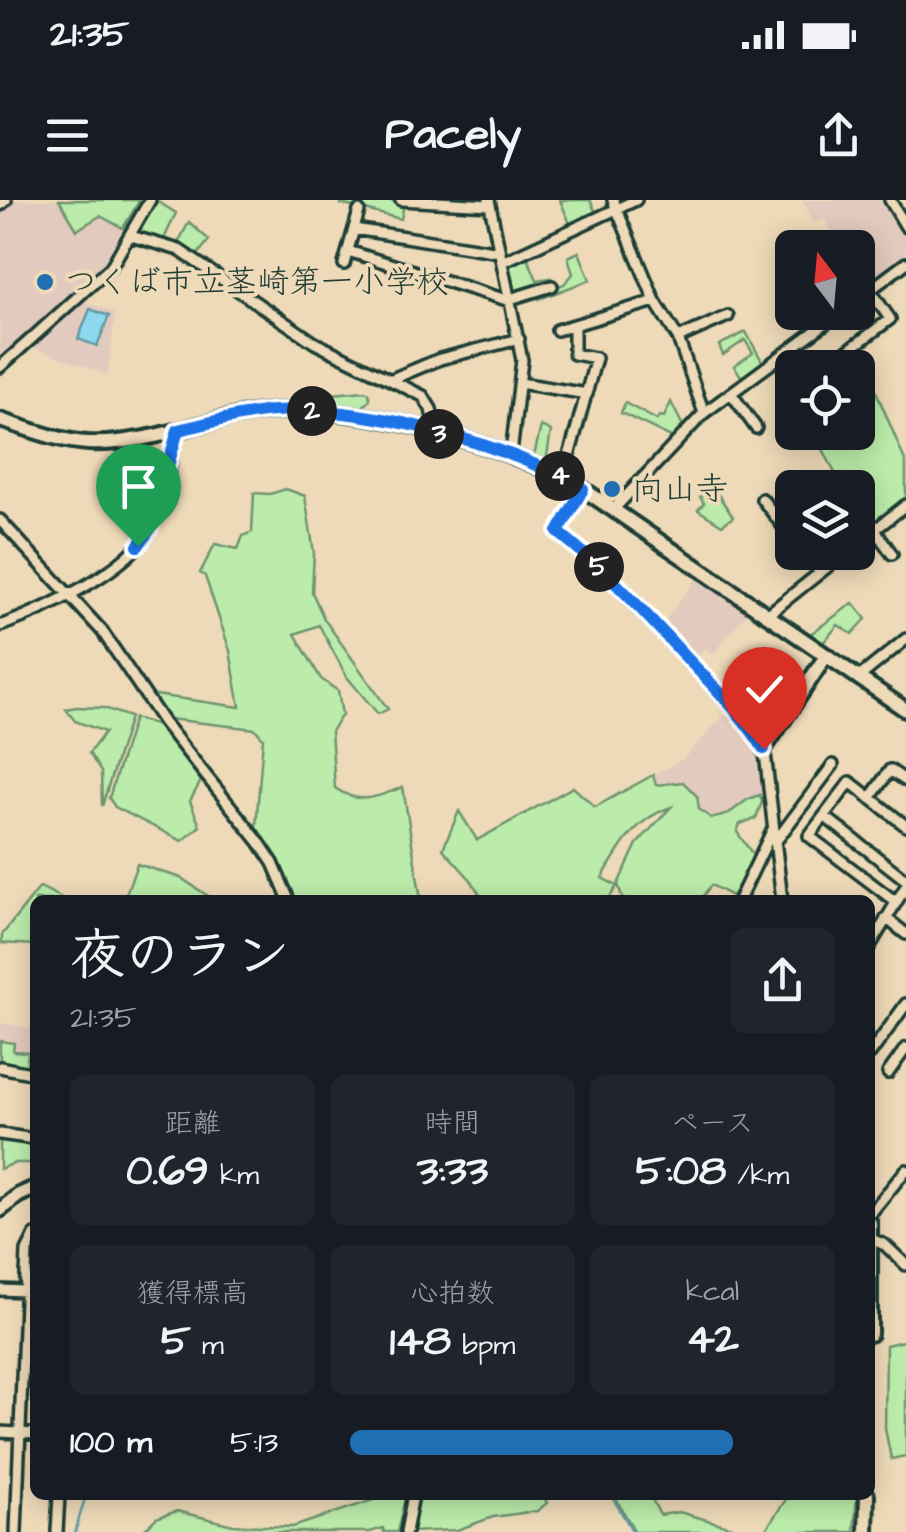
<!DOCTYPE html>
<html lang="ja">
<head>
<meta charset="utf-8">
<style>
	body { margin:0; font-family:"Architects Daughter","Klee One",sans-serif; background:#20242c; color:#f1f3f6; height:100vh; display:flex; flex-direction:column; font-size:38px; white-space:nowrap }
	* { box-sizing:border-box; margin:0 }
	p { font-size:32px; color:#9ea1a6 }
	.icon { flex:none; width:55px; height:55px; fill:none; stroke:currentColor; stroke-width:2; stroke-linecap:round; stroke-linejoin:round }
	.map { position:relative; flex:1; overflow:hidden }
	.drawer { position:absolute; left:30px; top:695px; width:845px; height:605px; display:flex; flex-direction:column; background:#171b24; border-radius:15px; box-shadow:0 5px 25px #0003 }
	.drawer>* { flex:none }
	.needle { width:65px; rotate:344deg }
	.tools { position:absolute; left:775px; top:30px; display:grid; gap:20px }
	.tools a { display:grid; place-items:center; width:100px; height:100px; border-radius:15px; background:#171b24; box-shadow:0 5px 25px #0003; font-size:50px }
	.pin { position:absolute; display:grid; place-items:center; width:85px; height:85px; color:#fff; margin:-102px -42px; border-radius:50% 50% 50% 0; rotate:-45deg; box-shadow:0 0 10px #0007 }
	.pin .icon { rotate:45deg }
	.km { position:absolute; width:50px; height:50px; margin:-25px; border-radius:50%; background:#222; color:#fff; font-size:28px; line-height:50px; text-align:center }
	.round { display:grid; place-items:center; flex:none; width:105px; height:105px; border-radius:15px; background:#20242c }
	.summary { display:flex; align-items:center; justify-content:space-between; height:170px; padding:0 40px }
	h1 { font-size:55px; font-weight:700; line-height:75px }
	.metrics { display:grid; grid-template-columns:repeat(3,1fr); gap:15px; height:170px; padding:10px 40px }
	.metrics div { display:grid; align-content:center; border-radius:15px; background:#20242c; text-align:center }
	.metrics b { font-size:42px; font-weight:700 }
	.metrics small { font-size:28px; font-weight:400 }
	.metrics p { font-size:28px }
	ul { padding:0 40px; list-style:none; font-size:32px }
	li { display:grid; grid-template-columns:160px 120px 1fr; align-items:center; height:75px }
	li i { height:25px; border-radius:12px; background:#1f6fb2 }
	.status { display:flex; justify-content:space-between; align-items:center; height:70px; padding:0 50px; background:#171b24; direction:ltr }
	.status svg { height:28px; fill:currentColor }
	header { display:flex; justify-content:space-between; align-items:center; height:130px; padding:0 40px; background:#171b24; font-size:45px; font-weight:700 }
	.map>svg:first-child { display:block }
</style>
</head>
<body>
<div class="status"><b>21:35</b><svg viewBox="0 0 49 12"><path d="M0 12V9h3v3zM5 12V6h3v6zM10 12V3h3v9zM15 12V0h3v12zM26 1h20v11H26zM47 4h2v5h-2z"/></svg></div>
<header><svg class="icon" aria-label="menu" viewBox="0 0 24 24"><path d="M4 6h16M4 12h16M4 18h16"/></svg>Pacely<svg class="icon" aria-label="share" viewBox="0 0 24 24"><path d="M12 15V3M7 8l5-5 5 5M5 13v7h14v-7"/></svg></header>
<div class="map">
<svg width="906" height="1332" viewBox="0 0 906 1332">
	<rect width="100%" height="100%" fill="#eedab8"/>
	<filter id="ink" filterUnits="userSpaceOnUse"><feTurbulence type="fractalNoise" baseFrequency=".01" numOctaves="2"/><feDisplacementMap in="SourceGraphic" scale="20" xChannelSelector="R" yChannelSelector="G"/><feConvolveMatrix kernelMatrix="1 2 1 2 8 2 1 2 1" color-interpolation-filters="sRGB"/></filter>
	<g filter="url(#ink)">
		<path fill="#e3cabe" d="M 12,0 L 146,0 L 107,67 L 75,98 L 115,113 L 108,175 L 29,146 L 0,163 L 0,11 Z
			M 803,0 L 885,0 L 906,35 L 906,58 L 865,89 L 858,77 L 858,48 L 841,47 L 824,19 L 813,23 Z
			M 697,377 L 748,412 L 713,454 L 704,448 L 693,462 L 661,427 Z
			M 729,510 L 749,529 L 762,555 L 768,593 L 752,596 L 727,617 L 711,619 L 702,609 L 655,586 L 653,575 L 683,559 Z
			M 0,823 L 35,829 L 35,871 L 0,865 Z"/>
		<path fill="#bcecab" stroke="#6e9470" stroke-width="2.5" d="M 59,0 L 140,0 L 123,28 L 100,16 L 77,30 Z
			M 155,0 L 176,13 L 164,39 L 137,33 Z
			M 342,0 L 387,0 L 404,4 L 401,19 L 341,4 Z
			M 560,0 L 590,0 L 597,15 L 571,26 Z
			M 189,22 L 209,40 L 196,57 L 177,45 Z
			M 579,52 L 590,80 L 539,99 L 538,94 L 564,84 L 573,74 L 568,57 Z
			M 527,56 L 537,80 L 551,78 L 553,83 L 515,94 L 508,65 Z
			M 746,132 L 763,163 L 743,179 L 734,166 L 753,153 L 745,140 L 723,155 L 719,145 Z
			M 868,172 L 906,263 L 906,302 L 864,334 L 858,321 L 858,288 L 842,287 L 815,233 L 858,232 L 858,179 Z
			M 365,191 L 369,193 L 370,199 L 361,209 L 330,203 L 332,194 Z
			M 671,202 L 684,228 L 675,239 L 621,213 L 625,203 L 657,220 L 659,216 L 664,217 Z
			M 541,226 L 551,231 L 546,262 L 534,256 Z
			M 713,287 L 733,317 L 722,325 L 698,310 L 704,303 L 700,297 Z
			M 286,289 L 305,296 L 314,353 L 312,392 L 324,419 L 388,509 L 378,514 L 347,477 L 319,425 L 295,434 L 321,479 L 338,491 L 342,515 L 331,531 L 335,588 C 361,606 376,597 403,587 L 421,700 L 293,700 L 280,667 L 256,627 L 263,538 L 255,529 L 169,519 L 148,494 L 240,507 L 230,451 L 205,376 L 200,373 L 215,344 L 238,349 L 243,336 L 252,332 L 254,293 L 270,294 Z
			M 853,403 L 866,419 L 852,434 L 838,425 L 822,444 L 809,435 Z
			M 76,507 L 104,508 L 130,517 L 102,606 L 101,572 L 89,553 L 105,532 L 75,521 L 66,509 Z
			M 134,518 L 158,525 L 201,581 L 190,601 L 200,626 L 182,641 L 115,607 L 109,598 Z
			M 653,575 L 656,585 L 683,582 L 697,596 L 699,609 L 711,618 C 737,616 739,599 760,595 L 762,602 L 756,618 L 740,624 L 737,632 L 756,659 L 732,696 L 711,685 L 700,700 L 623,700 L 618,684 L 637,644 L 671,607 C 635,619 620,647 602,678 L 617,686 L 608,700 L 483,700 L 471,680 L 443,649 L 459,611 L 477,640 L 573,587 L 595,607 Z
			M 137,664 L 181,678 L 214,700 L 124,700 Z
			M 40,687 L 66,700 L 35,700 L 35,745 L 2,743 L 2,735 Z
			M 0,841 L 14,843 L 13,851 L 28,852 L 26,870 L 0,865 Z
			M 0,939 L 35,944 L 32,963 L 15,963 L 0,969 Z
			M 903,1141 L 906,1147 L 906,1256 L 891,1259 L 885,1228 L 886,1145 Z
			M 388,1295 L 406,1295 L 397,1332 L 384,1332 L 383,1328 L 370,1332 L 142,1332 L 156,1318 L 177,1311 L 233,1325 L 293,1327 Z
			M 417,1295 L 543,1295 L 547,1303 L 537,1311 L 493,1317 L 457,1330 L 410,1332 Z
			M 614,1295 L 650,1295 L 660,1315 L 679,1312 L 750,1332 L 635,1332 Z
			M 789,1295 L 857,1295 L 854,1332 L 764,1332 Z"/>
		<path fill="#8dd8ed" stroke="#619aa3" stroke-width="2.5" d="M 90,109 L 109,116 L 97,146 L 78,139 Z"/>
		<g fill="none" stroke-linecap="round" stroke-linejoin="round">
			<path stroke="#619aa3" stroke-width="2.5" d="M 611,1295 L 633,1332
				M 75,1332 L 86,1295"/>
			<g stroke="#1f3d34" stroke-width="16">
				<path id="street" d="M 401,0 L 490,5
					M 489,0 L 522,160 L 511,254
					M 613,0 L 655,101 L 678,138 L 704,213
					M 890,0 L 906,27
					M 0,5 L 6,0
					M 354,29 L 500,52
					M 131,36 L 179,50 L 315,143 L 423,196 L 431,209 L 436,233
					M 348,51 L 510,101
					M 502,62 L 636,0
					M 344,64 L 359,11
					M 510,99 L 552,86
					M 858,99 L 906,63
					M 557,130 L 574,125
					M 678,138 L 728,116
					M 841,156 L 890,119 L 870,90
					M 0,167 L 111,67 L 150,0
					M 392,179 L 440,159 L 519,139
					M 520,183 L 587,194
					M 731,193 L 756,228
					M 563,278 L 596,158 L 574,154 L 574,125 L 655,101
					M 583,289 L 558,332 L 596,364 L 752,528 L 765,553 L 782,700
					M 762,299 L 792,338
					M 614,309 L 704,213 L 841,112
					M 0,320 L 102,431 L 164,523 L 259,642 L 273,663 L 289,700
					M 875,330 L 892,354
					M 858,343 L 906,305
					M 804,352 L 820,373
					M 767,415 L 846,352
					M 0,426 C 42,411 130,370 150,329 C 164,300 171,262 178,230
					M 858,478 L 906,439
					M 870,598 L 890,570 L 906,581
					M 824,616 L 906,680
					M 776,641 L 833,565
					M 739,700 L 772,631
					M 896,702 L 809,636 L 850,582 L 906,626
					M 886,718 L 906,734
					M 870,746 L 906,686
					M 870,854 L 906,804
					M 0,867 L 35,874
					M 888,873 L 906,848
					M 0,934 L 35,939
					M 870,1014 L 906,970
					M 871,1039 L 885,1045 L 906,1065
					M 0,1090 L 25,1091
					M 0,1232 L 35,1234
					M 16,1332 L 27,1051 L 35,1035
					M 57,1332 L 59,1295
					M 406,1332 L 413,1295"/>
			</g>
			<g stroke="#1f3d34" stroke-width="20">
				<path id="secondary" d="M 0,220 C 29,229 58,241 88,243 C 152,246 213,214 276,211 C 368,206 503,243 583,289 L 906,510
					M 764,549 L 826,456
					M 0,1010 L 19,995 L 35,988
					M 870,1023 L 870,1134
					M 866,1332 L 867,1295"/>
			</g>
			<use href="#street" stroke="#eedab8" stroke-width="9"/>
			<use href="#secondary" stroke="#eedab8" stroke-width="12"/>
		</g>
	</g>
	<g fill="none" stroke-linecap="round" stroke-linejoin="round" filter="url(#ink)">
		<g stroke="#fff" stroke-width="20">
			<path id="route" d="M 138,346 L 150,329 L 178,230 C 210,223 243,213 275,211 C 366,205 505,243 583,289 L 558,332 C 604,368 643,411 682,453 C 711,484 742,513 764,549"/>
		</g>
		<use href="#route" stroke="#1a73e8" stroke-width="12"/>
	</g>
	<g fill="#1f6fb2" stroke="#eedab8" stroke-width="4">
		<circle cx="45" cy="82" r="10"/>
		<circle cx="612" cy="289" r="10"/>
	</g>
	<g text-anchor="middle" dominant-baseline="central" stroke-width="8" stroke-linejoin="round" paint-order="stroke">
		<g font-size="32" fill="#1f3d34" stroke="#eedab8" text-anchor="start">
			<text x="65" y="82">つくば市立茎崎第一小学校</text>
			<text x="632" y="289">向山寺</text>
		</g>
	</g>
</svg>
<div class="tools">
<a><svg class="needle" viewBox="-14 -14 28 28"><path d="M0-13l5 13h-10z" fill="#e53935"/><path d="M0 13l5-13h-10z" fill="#9ea1a6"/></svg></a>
<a><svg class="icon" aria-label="locate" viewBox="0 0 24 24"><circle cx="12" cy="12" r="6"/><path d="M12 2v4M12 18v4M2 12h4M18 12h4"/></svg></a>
<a><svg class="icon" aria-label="layers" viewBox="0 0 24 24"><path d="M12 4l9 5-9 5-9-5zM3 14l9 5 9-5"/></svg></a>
</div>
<div class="pin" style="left:138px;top:346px;background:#1e9e55"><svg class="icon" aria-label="arrive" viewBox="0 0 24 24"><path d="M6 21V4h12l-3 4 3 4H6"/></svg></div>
<div class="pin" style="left:764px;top:549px;background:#d93025"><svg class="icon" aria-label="check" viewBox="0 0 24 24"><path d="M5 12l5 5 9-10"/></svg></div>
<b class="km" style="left:312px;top:211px">2</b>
<b class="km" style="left:439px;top:234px">3</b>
<b class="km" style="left:560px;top:276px">4</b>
<b class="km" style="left:599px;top:367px">5</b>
<section class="drawer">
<div class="summary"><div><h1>夜のラン</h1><p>21:35</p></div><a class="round"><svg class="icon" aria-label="share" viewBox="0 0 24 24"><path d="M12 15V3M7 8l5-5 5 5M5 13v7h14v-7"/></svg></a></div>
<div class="metrics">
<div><p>距離</p><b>0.69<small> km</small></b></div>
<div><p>時間</p><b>3:33</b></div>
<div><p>ペース</p><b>5:08<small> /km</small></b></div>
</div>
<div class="metrics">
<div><p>獲得標高</p><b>5<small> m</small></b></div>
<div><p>心拍数</p><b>148<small> bpm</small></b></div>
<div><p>kcal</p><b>42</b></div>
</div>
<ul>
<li><b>100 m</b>5:13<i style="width:79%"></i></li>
</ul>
</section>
</div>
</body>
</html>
